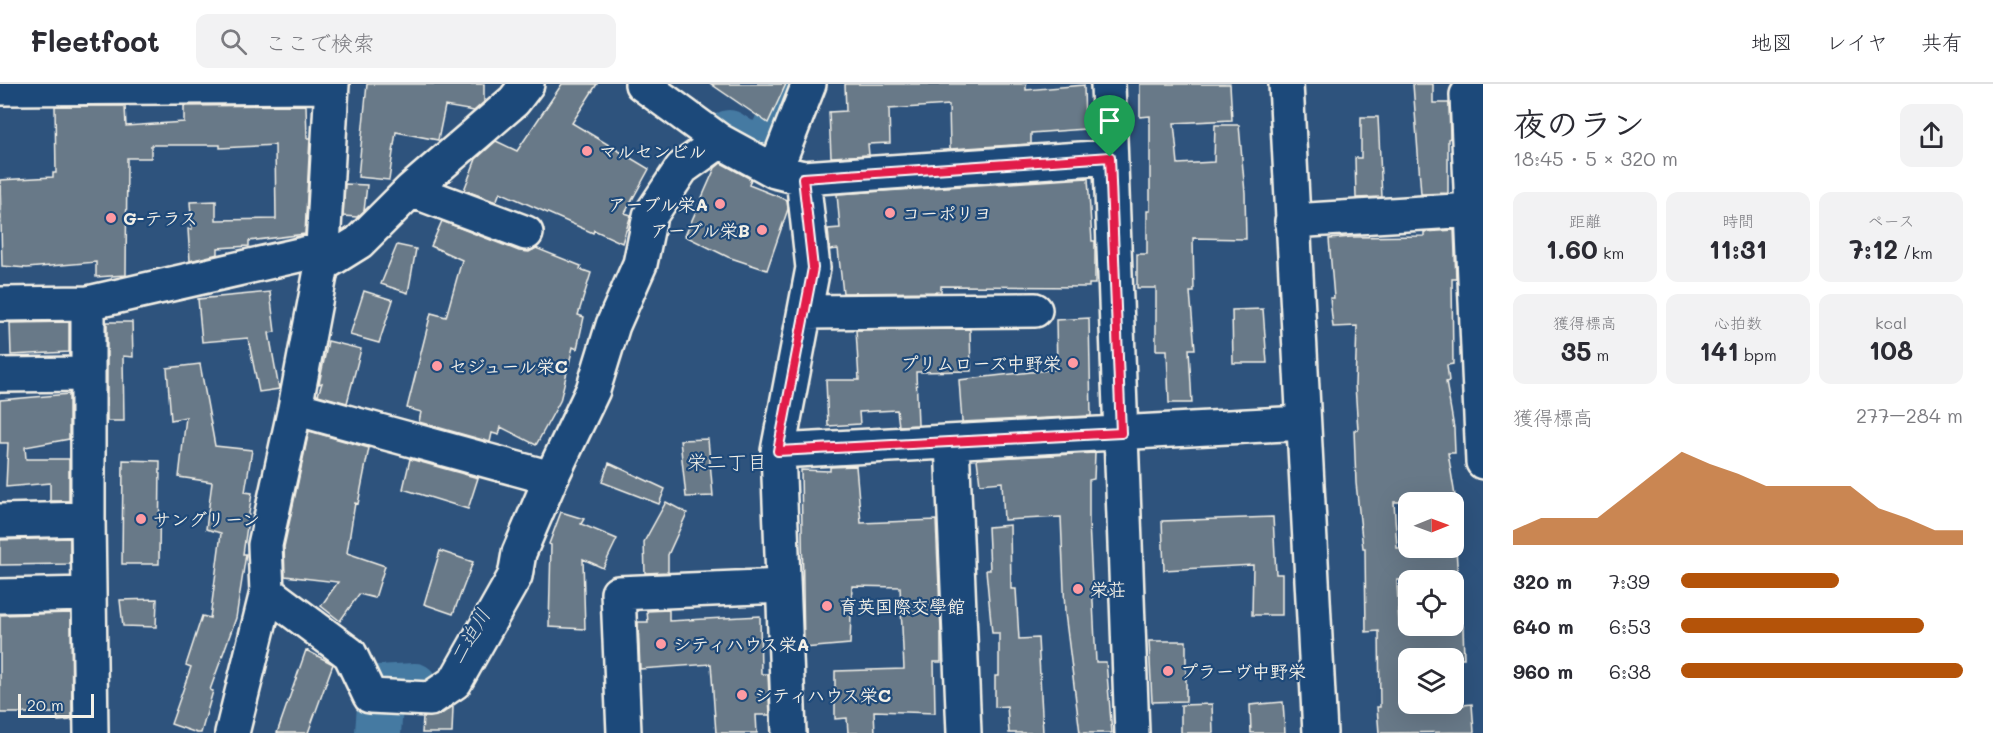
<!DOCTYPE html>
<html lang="ja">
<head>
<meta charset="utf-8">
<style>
	body { margin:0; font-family:Mali,"Klee One",sans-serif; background:#f2f2f3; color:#2b2b33; height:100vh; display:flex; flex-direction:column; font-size:22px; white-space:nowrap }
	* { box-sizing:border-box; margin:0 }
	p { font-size:20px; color:#7c7c81 }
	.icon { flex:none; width:33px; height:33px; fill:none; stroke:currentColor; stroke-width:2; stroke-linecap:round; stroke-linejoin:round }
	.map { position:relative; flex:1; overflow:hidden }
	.details { display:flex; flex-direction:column; background:#fff; width:510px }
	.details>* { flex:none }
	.needle { width:39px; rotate:89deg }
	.controls { position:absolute; left:1398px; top:408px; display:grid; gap:12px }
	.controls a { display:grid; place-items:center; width:66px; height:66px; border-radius:12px; background:#fff; box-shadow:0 6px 24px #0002; font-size:30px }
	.scale { position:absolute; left:18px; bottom:15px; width:76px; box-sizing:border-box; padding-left:6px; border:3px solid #f4f1e8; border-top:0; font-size:16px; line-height:21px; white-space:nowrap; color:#f4f1e8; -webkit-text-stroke:4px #1f4a7a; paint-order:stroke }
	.pin { position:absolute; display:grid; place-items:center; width:51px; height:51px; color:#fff; margin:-62px -26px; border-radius:50% 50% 50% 0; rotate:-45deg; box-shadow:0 0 6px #0007 }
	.pin .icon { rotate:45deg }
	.round { display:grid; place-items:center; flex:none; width:63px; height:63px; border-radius:12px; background:#f2f2f3 }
	.headline { display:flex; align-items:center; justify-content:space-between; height:102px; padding:0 30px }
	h1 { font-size:33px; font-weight:700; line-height:45px }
	.figures { display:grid; grid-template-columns:repeat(3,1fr); gap:9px; height:102px; padding:6px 30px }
	.figures div { display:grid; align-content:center; border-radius:12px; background:#f2f2f3; text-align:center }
	.figures b { font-size:26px; font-weight:700 }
	.figures small { font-size:16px; font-weight:400 }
	.figures p { font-size:16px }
	.chart { height:168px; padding:12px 30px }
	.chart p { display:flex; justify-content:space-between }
	.chart svg { width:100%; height:108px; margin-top:6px; fill:#b45309; opacity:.7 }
	ul { padding:0 30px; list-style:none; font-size:20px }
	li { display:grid; grid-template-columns:96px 72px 1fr; align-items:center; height:45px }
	li i { height:15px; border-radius:8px; background:#b45309 }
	header { display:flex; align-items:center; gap:36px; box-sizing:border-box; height:84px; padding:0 30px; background:#fff; border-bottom:2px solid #e1e1e2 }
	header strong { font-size:28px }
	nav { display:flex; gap:33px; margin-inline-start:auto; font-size:21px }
	.search { width:420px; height:54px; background:#f2f2f3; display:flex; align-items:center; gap:15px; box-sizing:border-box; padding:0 21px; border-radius:12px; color:#7c7c81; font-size:22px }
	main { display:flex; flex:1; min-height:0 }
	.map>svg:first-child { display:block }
</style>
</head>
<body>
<header>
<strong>Fleetfoot</strong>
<div class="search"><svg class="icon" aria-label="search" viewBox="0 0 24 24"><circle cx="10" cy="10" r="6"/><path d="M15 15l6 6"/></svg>ここで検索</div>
<nav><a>地図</a><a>レイヤ</a><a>共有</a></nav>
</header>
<main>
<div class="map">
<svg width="1483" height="649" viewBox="0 0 1483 649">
	<rect width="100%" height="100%" fill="#2e537d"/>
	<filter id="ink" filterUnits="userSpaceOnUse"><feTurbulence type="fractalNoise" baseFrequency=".0167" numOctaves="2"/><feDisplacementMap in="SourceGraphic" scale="12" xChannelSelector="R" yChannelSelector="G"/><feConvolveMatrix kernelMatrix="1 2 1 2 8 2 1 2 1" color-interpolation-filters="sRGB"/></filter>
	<g filter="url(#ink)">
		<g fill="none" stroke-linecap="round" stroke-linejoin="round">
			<path stroke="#457aa2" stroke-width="46" d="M 729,49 L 741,57 L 758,62 L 771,55 L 794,0
				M 378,649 L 380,622 L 378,604 L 415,602"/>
		</g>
		<path fill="#687988" stroke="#f4f1e8" stroke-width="1.5" d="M 367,0 L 484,0 L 484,18 L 474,27 L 445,22 L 438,56 L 396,48 L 389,96 L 358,93 Z
			M 562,0 L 597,0 L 572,39 L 649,85 L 625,129 L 631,131 L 622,159 L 594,146 L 593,149 L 500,108 L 496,118 L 464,106 L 476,75 L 496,57 L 517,67 Z
			M 711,0 L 786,0 L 768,39 Z
			M 845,0 L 1026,0 L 1026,6 L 1084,1 L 1085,45 L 1031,49 L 1031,60 L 950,65 L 949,21 L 889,25 L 890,59 L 868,60 L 869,71 L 831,73 L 829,28 L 846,27 Z
			M 1140,0 L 1230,0 L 1232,36 L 1174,39 L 1178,80 L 1214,78 L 1215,41 L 1239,41 L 1245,109 L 1246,155 L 1193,154 L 1194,208 L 1190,208 L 1195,265 L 1189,265 L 1192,319 L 1169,319 L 1167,266 L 1156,266 L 1156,204 L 1137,204 L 1137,170 L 1147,170 L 1147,127 L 1150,127 L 1150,32 L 1140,33 Z
			M 1413,0 L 1433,0 L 1433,19 L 1449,19 L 1450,54 L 1448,55 L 1448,109 L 1421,110 Z
			M 306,21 L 307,54 L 310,54 L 305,150 L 249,157 L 249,162 L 218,164 L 218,170 L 190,177 L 188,145 L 192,145 L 190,118 L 216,117 L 216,136 L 276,135 L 275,61 L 220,64 L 220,61 L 151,61 L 151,74 L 127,74 L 126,191 L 96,193 L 96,178 L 27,184 L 2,182 L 0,96 L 53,93 L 53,89 L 56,89 L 55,22 L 125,22 L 126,42 L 184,38 L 184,22 Z
			M 1361,33 L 1378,33 L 1382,113 L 1356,114 L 1355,74 L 1361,74 Z
			M 721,79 L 751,95 L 749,101 L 787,116 L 788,125 L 767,186 L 728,173 L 685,152 L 715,84 Z
			M 1088,94 L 1092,157 L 1095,157 L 1095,200 L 1089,200 L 1089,203 L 941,202 L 941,208 L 843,209 L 838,165 L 830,166 L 828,145 L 840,144 L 837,110 Z
			M 345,100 L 367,101 L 364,127 L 357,133 L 343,132 Z
			M 442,137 L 519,167 L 529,168 L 536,164 L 581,182 L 580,185 L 591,189 L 578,231 L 584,233 L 577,265 L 573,263 L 560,317 L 536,361 L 501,343 L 499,351 L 492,349 L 490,358 L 419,338 L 421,328 L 407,324 L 431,229 L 446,233 L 462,176 L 431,162 Z
			M 1454,146 L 1456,195 L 1452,195 L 1453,280 L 1447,281 L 1449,297 L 1446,298 L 1454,344 L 1455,369 L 1448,369 L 1456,418 L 1394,418 L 1397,464 L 1456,464 L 1458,496 L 1397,496 L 1399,542 L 1463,542 L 1464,574 L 1405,574 L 1408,627 L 1472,620 L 1474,648 L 1379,649 L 1377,623 L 1380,623 L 1379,547 L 1366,548 L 1365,464 L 1363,464 L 1356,399 L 1354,346 L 1358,346 L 1355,301 L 1357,242 L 1333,243 L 1330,214 L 1334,214 L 1329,155 L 1351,153 L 1424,152 L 1424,148 Z
			M 397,161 L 416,165 L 408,209 L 381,200 Z
			M 364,207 L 393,216 L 379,259 L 350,251 Z
			M 270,208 L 275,248 L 269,249 L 279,305 L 259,308 L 248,254 L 202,258 L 198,215 Z
			M 1263,225 L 1267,279 L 1233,279 L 1232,226 Z
			M 1089,234 L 1091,332 L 962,338 L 959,296 L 1057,285 L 1056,236 Z
			M 69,238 L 69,268 L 11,271 L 10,239 Z
			M 107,238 L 132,238 L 133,273 L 123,272 L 124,337 L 107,337 Z
			M 970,245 L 971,287 L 916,288 L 918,341 L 899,342 L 897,326 L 859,328 L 860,340 L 828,342 L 826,296 L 859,296 L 856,246 Z
			M 328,257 L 361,265 L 347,319 L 318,311 L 322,299 L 319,300 Z
			M 200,280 L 215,362 L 252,366 L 245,408 L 252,409 L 243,470 L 246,470 L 236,534 L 210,606 L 213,607 L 201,649 L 197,649 L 171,640 L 191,583 L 186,581 L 202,532 L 210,534 L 221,449 L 206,445 L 212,398 L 179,393 L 186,333 L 171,336 L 167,284 Z
			M 69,310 L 69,355 L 25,363 L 26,375 L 69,375 L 69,417 L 50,417 L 50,399 L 6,403 L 8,359 L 0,359 L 0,316 Z
			M 309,347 L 369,364 L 358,420 L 355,419 L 347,469 L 385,482 L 375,514 L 359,510 L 340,537 L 321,522 L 338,498 L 285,492 L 284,463 Z
			M 708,355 L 713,412 L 686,413 L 680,356 Z
			M 1095,369 L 1094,395 L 1089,396 L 1089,438 L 1096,578 L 1106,578 L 1112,649 L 1080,649 L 1065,529 L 1061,433 L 1004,436 L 1002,398 L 980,400 L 977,375 Z
			M 410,375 L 478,394 L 468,425 L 403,405 Z
			M 123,376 L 160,377 L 159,480 L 122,480 Z
			M 609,379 L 665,405 L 659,420 L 602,398 Z
			M 856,382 L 861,439 L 936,436 L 941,547 L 941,578 L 934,578 L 935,629 L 874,627 L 875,649 L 848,649 L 847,634 L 835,635 L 835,587 L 904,585 L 900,503 L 852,502 L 850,560 L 804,564 L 801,386 L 830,387 L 830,383 Z
			M 666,418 L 687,429 L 668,471 L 668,488 L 645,489 L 644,458 Z
			M 561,428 L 584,435 L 581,440 L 617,455 L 603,484 L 583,475 L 585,545 L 549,543 L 551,461 L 549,460 Z
			M 1273,433 L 1276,490 L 1282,490 L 1282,531 L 1252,531 L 1253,481 L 1164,486 L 1162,437 Z
			M 1010,441 L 1011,505 L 1016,505 L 1019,555 L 1038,554 L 1043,649 L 1009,649 L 1007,622 L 995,623 L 995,592 L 999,592 L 999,549 L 992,549 L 986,486 L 990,486 L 988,443 Z
			M 70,454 L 70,480 L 0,481 L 0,456 Z
			M 440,467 L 473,478 L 453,530 L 424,520 Z
			M 157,515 L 156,543 L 123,542 L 120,516 Z
			M 669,526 L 669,537 L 760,532 L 761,590 L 768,590 L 770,631 L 756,631 L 757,649 L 716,649 L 711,580 L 640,585 L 638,538 L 648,538 L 647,527 Z
			M 71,529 L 72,636 L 58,637 L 57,629 L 0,629 L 0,531 Z
			M 1149,557 L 1186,557 L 1186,617 L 1152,618 Z
			M 306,566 L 333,580 L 308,649 L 277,649 Z
			M 1283,618 L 1285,649 L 1251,649 L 1250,621 Z
			M 1212,620 L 1213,649 L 1181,649 L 1181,621 Z
			M 452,623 L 453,623 L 452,649 L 422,649 L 423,633 L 440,631 Z"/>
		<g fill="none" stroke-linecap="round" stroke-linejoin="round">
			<g stroke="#f4f1e8" stroke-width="38">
				<path id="minor" d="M 642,0 L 720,57 L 775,87 L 803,94 L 813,184 L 778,367 L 789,649
					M 1108,0 L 1132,649
					M 1286,0 L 1320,649
					M 0,4 L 332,2
					M 1483,10 L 1467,11 L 1483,378
					M 775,87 L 809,0
					M 803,94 L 1110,73
					M 411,106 L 526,149
					M 1292,137 L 1472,126
					M 322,181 L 359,158 L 411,106 L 514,17 L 527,0
					M 88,219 L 321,166
					M 0,220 L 88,219 L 88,435 L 91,649
					M 805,228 L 1035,226
					M 0,291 L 87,290
					M 295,324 L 551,394
					M 952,358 L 964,649
					M 778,367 L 1303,339
					M 0,437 L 88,435
					M 267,508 L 350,570 L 370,612 L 430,615 L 455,598 L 515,492 L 519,469 L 551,394 L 593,306 L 613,241 L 640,180 L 650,132 L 682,84 L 720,57
					M 0,512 L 89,510
					M 232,649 L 267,508 L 265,461 L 295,324 L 322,181 L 332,0
					M 624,649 L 618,509 L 783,502"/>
			</g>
			<use href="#minor" stroke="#1f4a7a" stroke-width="33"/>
		</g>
	</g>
	<g fill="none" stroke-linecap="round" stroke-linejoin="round" filter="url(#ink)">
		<g stroke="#fff" stroke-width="12">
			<path id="route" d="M 1110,73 L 1121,349 L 778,367 L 813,184 L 803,94 Z"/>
		</g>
		<use href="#route" stroke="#e11d48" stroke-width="8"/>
	</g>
	<g fill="#ff9aa2" stroke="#1f4a7a" stroke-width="2">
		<circle cx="587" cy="67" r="6"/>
		<circle cx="720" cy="120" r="6"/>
		<circle cx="890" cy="129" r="6"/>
		<circle cx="111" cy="134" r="6"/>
		<circle cx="762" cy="146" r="6"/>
		<circle cx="1073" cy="279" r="6"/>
		<circle cx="437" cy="282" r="6"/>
		<circle cx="141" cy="435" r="6"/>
		<circle cx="1078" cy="505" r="6"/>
		<circle cx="827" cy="522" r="6"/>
		<circle cx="661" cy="560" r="6"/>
		<circle cx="1168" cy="587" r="6"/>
		<circle cx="742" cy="611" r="6"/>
	</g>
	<g text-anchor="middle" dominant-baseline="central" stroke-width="4.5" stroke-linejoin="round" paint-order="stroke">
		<g font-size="18" font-weight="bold" fill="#f4f1e8" stroke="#1f4a7a" text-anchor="start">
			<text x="599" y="67">マルセンビル</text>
			<text x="708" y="120" text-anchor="end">アーブル栄A</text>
			<text x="902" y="129">コーポリヨ</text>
			<text x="123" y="134">G-テラス</text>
			<text x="750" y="146" text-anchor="end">アーブル栄B</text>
			<text x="1061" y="279" text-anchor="end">プリムローズ中野栄</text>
			<text x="449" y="282">セジュール栄C</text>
			<text x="153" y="435">サングリーン</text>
			<text x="1090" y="505">栄荘</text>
			<text x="839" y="522">育英国際交學館</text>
			<text x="673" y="560">シティハウス栄A</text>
			<text x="1180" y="587">プラーヴ中野栄</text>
			<text x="754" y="611">シティハウス栄C</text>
		</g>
		<g font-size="20" fill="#f4f1e8" stroke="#1f4a7a">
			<text x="727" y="377">栄二丁目</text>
		</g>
		<g font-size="20" font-style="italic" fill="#dadfde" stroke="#1f4a7a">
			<text transform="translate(469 552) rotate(-60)">二迫川</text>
		</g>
	</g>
</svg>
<div class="controls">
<a><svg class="needle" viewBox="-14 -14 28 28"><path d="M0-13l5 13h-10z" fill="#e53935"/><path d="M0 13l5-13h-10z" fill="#7c7c81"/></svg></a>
<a><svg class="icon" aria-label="locate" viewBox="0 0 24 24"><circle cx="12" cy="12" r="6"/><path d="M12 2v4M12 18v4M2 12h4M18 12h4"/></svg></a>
<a><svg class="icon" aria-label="layers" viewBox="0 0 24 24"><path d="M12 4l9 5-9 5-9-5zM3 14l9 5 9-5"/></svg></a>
</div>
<div class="scale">20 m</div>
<div class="pin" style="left:1110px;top:73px;background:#1e9e55"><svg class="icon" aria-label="arrive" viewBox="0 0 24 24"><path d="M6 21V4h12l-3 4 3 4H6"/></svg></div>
</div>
<section class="details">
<div class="headline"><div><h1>夜のラン</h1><p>18:45 · 5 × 320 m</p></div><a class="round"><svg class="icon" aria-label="share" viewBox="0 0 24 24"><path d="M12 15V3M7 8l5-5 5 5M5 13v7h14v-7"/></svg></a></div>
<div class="figures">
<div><p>距離</p><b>1.60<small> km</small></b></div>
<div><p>時間</p><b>11:31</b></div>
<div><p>ペース</p><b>7:12<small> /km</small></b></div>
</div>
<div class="figures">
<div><p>獲得標高</p><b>35<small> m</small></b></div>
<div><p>心拍数</p><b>141<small> bpm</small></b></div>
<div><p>kcal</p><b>108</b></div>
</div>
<div class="chart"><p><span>獲得標高</span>277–284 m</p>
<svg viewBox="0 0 160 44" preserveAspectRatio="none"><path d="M0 44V38L10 33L20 33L30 33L40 24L50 15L60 6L70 11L80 15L90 20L100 20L110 20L120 20L130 29L140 33L150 38L160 38V44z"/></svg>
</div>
<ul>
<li><b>320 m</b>7:39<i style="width:56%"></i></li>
<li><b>640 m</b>6:53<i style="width:86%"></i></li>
<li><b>960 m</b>6:38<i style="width:100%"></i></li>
</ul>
</section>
</main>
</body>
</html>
